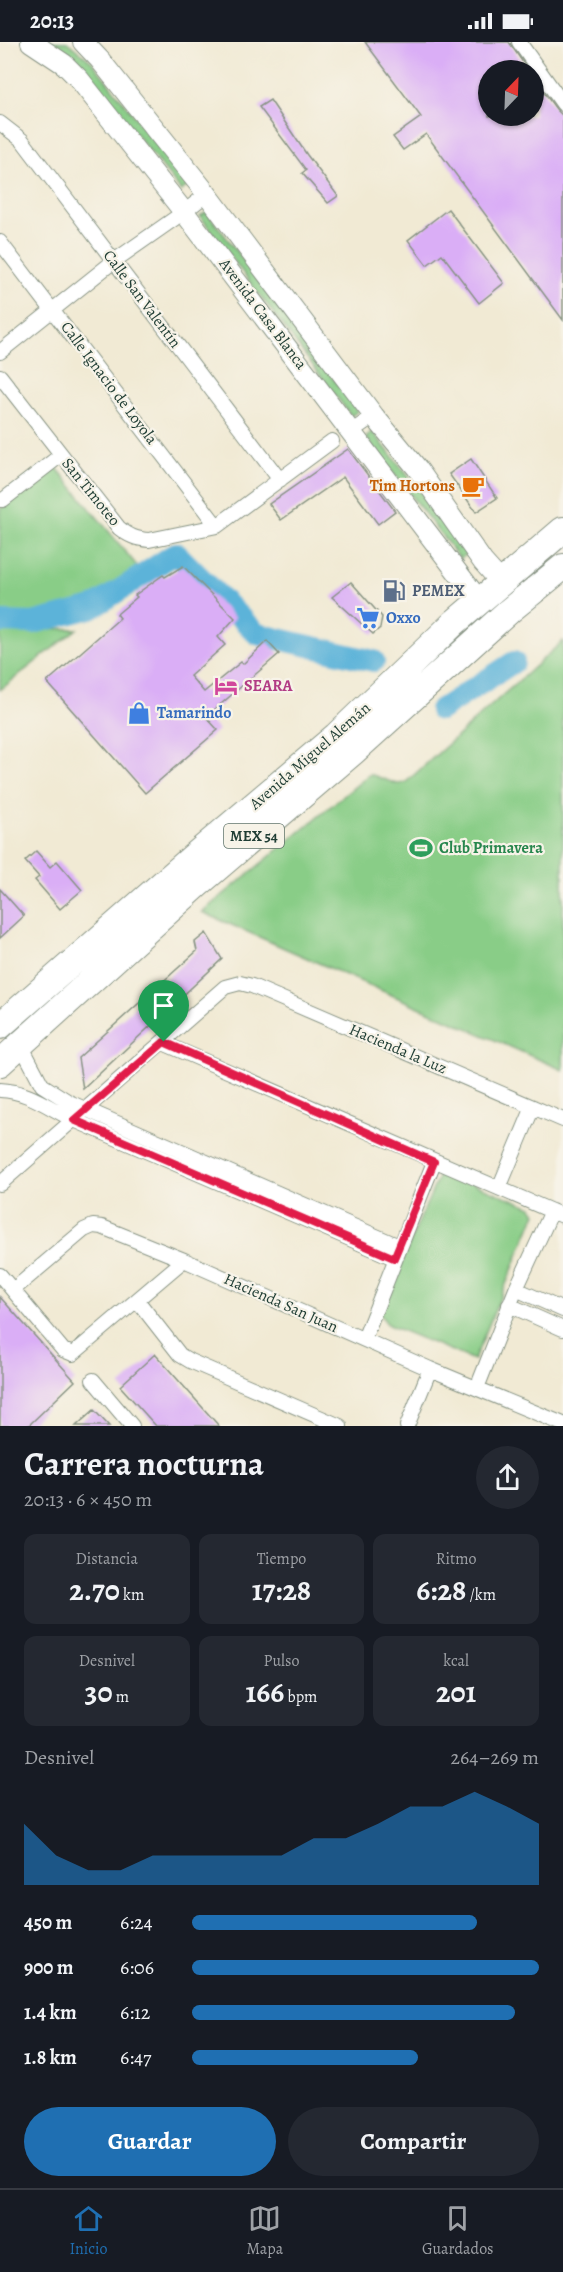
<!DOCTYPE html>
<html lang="es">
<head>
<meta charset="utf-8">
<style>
	body { margin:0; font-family:Alegreya,serif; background:#242831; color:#f1f3f6; height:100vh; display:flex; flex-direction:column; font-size:22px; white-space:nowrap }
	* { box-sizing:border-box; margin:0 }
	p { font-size:20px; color:#9ea1a6 }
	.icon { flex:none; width:33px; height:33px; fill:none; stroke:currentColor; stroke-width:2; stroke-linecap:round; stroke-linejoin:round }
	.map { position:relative; height:1384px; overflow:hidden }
	.side { display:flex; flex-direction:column; background:#171b24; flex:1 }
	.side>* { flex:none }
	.needle { width:39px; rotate:23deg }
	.controls { position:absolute; left:478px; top:18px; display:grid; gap:12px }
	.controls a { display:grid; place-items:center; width:66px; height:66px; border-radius:50%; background:#171b24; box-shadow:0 2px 4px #0004; font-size:30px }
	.pin { position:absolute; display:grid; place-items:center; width:51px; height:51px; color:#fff; margin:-62px -26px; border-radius:50% 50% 50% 0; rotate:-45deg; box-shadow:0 0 6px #0007 }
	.pin .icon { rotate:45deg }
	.round { display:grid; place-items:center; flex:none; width:63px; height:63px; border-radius:32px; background:#242831 }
	.overview { display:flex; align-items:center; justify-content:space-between; height:102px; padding:0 24px }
	h1 { font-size:33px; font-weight:700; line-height:45px }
	.stats { display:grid; grid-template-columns:repeat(3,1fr); gap:9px; height:102px; padding:6px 24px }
	.stats div { display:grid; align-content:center; border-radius:12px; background:#242831; text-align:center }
	.stats b { font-size:30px; font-weight:700 }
	.stats small { font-size:16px; font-weight:400 }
	.stats p { font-size:16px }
	.chart { height:168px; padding:12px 24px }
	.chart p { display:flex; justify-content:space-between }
	.chart svg { width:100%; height:108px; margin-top:6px; fill:#1f6fb2; opacity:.7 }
	.primary-button { display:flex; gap:12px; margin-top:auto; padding:12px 24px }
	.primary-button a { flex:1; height:69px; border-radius:36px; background:#1f6fb2; color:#fff; font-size:24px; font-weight:700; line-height:69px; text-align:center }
	.primary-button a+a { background:#242831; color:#f1f3f6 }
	ul { padding:0 24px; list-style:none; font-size:20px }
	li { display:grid; grid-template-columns:96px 72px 1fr; align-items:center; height:45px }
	li i { height:15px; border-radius:8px; background:#1f6fb2 }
	.status { display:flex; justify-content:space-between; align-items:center; height:42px; padding:0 30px; background:#171b24; direction:ltr }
	.status svg { height:16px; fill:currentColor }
	.tabs { display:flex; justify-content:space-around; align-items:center; height:84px; border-top:2px solid #363941; background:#171b24; font-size:16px; color:#9ea1a6 }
	.tabs a { display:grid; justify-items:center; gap:3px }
	.tabs .active { color:#1f6fb2 }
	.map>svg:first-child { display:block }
</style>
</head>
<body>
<div class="status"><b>20:13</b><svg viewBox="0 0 49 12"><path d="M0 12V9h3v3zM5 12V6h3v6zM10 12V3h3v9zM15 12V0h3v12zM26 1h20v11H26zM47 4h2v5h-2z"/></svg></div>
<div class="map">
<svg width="563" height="1384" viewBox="0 0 563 1384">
	<rect width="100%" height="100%" fill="#f7f3e8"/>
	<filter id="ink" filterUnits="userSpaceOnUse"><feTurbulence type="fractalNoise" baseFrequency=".0167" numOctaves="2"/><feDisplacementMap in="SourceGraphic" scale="12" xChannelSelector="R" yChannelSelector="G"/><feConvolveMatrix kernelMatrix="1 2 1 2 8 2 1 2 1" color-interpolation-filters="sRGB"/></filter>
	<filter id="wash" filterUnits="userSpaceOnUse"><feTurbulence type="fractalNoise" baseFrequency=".008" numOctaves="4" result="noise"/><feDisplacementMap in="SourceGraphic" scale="24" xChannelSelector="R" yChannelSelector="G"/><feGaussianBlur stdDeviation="1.35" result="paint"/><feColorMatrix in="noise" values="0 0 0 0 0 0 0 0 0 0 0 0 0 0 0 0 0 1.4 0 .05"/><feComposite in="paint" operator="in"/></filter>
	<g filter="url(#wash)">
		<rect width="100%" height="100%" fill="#f1ead4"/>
		<path fill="#89cd87" stroke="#54855e" stroke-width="1.5" d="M 51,0 L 67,0 L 92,20 L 189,143 L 181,149 L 93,38 Z
			M 207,170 L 358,369 L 351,374 L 200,174 Z
			M 372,389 L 469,510 L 460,517 L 366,396 Z
			M 56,425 L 138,525 L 97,555 L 51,569 L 23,575 L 0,573 L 0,467 Z
			M 0,585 L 77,587 L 0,648 Z
			M 563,599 L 563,1028 L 202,870 L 370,732 L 397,742 L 405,741 Z
			M 441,1129 L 532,1165 L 536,1171 L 474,1318 L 388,1283 L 379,1271 Z"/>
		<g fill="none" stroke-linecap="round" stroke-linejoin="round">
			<path stroke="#5cb3d9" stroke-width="22" d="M 0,580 L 33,581 L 94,565 L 176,511 L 257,592 L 374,619
				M 440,668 L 514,620"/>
		</g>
		<g id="blocks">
			<path fill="#daaef6" d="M 365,0 L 509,0 L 528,28 L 489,28 L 489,74 L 534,74 L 534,37 L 556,67 L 563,74 L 563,278 L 426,92 L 403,108 L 393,95 L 421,75 Z
				M 270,58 L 307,113 L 338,154 L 328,161 L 302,131 L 306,128 L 259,65 Z
				M 448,167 L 504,241 L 479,261 L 442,212 L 427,223 L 408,198 Z
				M 348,407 L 395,469 L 378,482 L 343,435 L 281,478 L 269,462 Z
				M 471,417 L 497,456 L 476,470 L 449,432 Z
				M 183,524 L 235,576 L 218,595 L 225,603 L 190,634 L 204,650 L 241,620 L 243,622 L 267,599 L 279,612 L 206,675 L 218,688 L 145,751 L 47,640 L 120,576 L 117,572 L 137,555 L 135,553 L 163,533 L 165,535 Z
				M 351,540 L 382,575 L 380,586 L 373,592 L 332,555 Z
				M 36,809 L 50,825 L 57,819 L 82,848 L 60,867 L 35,838 L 39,835 L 25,819 Z
				M 0,847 L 24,874 L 0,896 Z
				M 206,891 L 222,917 L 83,1047 L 78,1016 L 197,909 L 195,900 Z
				M 0,1255 L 75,1339 L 28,1384 L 0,1384 Z
				M 155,1312 L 219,1384 L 156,1384 L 120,1344 Z
				M 94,1368 L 109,1384 L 76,1384 Z"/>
		</g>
	</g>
	<g filter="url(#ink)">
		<use href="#blocks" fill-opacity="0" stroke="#889484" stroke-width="1.5"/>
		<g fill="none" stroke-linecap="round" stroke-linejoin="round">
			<g stroke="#889484" stroke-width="16">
				<path id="street" d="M 519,0 L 563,62
					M 0,81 L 22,98 L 280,438
					M 0,200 L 217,484
					M 0,310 L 114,219 L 184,170 L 207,152
					M 0,334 L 119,486 C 129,494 136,497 149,498 L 217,484 L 332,399
					M 352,389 L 374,374
					M 0,458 L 3,458 L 61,413
					M 163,1001 L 563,1174
					M 21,1003 L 42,1043 L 69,1060 L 399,1204
					M 0,1048 C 29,1049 49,1066 74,1078 L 394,1216
					M 0,1142 L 225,945 L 240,941 L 252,944 L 563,1078
					M 499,1146 L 533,1065
					M 0,1233 L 63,1308 L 73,1312 L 184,1218
					M 516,1247 L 563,1268
					M 13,1248 L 84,1188 L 93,1184 L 102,1185 L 184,1218 L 430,1327 L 563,1382
					M 137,1258 L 180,1313 L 190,1319 L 340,1384
					M 509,1263 L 563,1287
					M 364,1297 L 434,1120
					M 93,1338 L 132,1384
					M 477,1346 L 516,1247 L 552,1169
					M 407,1384 L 430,1327"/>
			</g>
			<g stroke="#889484" stroke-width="22">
				<path id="secondary" d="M 31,0 L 64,22 L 79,37 L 184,170 L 480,560
					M 83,0 L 100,18 L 207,152 L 374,374 L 417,426 L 483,520 L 501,540"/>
			</g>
			<g stroke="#889484" stroke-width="28">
				<path id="highway" d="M 0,984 L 195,813 L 336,694 L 454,581 L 563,488
					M 0,1021 L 196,844 L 353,710 L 509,569 L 563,525"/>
			</g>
			<use href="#street" stroke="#fff" stroke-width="14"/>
			<use href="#secondary" stroke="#fff" stroke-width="20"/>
			<use href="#highway" stroke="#fff" stroke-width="26"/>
		</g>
	</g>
	<g fill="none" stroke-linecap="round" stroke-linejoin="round" filter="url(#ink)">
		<g stroke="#fff" stroke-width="12">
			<path id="route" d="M 164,1000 L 434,1120 L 394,1216 L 74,1078 Z"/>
		</g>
		<use href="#route" stroke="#e11d48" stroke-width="8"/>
	</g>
	<defs>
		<g id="cafe-bare" transform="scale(1.8)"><path d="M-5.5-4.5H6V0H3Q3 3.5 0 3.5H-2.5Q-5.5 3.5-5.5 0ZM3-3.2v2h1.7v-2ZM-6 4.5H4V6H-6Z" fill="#e8710a" stroke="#f7f3e8" stroke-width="2.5" paint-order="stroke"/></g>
		<g id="fuel-bare" transform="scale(1.8)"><path d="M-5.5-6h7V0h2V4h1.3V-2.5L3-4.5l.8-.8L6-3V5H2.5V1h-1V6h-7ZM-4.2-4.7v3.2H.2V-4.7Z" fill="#5c6f8a" stroke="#f7f3e8" stroke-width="2.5" paint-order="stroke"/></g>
		<g id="supermarket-bare" transform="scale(1.8)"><path d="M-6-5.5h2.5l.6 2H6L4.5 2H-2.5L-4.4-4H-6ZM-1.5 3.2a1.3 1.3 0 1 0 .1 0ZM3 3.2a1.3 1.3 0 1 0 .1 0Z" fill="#3f7fe0" stroke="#f7f3e8" stroke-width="2.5" paint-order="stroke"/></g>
		<g id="hotel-bare" transform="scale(1.8)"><path d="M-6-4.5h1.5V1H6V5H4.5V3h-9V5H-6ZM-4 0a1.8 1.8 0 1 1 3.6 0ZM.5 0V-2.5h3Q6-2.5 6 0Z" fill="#d1479c" stroke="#f7f3e8" stroke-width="2.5" paint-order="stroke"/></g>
		<g id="shop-bare" transform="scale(1.8)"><path d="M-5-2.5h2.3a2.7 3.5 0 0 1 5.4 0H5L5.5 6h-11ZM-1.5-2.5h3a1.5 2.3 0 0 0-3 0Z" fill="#3f7fe0" stroke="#f7f3e8" stroke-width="2.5" paint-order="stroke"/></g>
		<g id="stadium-bare" transform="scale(1.8)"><path d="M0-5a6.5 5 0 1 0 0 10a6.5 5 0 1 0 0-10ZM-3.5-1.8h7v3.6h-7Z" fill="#2e9e5b" stroke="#f7f3e8" stroke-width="2.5" paint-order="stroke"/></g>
	</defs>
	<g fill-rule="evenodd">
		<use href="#cafe-bare" x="473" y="444"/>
		<use href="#fuel-bare" x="394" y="549"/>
		<use href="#supermarket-bare" x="368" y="576"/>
		<use href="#hotel-bare" x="226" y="644"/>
		<use href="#shop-bare" x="139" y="671"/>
		<use href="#stadium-bare" x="421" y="806"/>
	</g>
	<g text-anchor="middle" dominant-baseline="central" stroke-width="4.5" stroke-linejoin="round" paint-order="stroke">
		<rect fill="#f7f3e8" stroke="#60746a" stroke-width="1.5" x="224" y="782" width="60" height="24" rx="4.5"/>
		<g font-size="15" font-weight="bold" fill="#1f3d34">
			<text x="254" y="794">MEX 54</text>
		</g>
		<g font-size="16" fill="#1f3d34" stroke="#f7f3e8">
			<text transform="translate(142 257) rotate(53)">Calle San Valentín</text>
			<text transform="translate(263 272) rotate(53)">Avenida Casa Blanca</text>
			<text transform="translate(109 341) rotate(53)">Calle Ignacio de Loyola</text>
			<text transform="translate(91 450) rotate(51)">San Timoteo</text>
			<text transform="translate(310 714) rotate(-41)">Avenida Miguel Alemán</text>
			<text transform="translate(398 1007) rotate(23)">Hacienda la Luz</text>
			<text transform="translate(281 1261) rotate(24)">Hacienda San Juan</text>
		</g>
		<g font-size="16" font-weight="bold" fill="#c56008" stroke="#f7f3e8" text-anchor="end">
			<text x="455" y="444">Tim Hortons</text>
		</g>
		<g font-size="16" font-weight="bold" fill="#4e5e75" stroke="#f7f3e8" text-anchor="start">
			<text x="412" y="549">PEMEX</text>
		</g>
		<g font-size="16" font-weight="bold" fill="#366cbe" stroke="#f7f3e8" text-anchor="start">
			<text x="386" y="576">Oxxo</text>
			<text x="157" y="671">Tamarindo</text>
		</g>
		<g font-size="16" font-weight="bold" fill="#b23c85" stroke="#f7f3e8" text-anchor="start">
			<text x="244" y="644">SEARA</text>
		</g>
		<g font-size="16" font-weight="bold" fill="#27864d" stroke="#f7f3e8" text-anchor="start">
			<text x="439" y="806">Club Primavera</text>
		</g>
	</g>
</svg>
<div class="controls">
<a><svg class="needle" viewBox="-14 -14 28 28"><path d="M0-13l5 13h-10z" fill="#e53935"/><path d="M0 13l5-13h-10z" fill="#9ea1a6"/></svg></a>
</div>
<div class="pin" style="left:164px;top:1000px;background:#1e9e55"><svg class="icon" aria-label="arrive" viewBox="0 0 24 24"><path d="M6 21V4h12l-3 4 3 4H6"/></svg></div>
</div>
<section class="side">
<div class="overview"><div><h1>Carrera nocturna</h1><p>20:13 · 6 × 450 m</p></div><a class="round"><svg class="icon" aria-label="share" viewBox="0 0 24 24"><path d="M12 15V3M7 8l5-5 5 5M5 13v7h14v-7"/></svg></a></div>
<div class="stats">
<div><p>Distancia</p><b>2.70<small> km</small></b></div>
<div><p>Tiempo</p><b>17:28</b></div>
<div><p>Ritmo</p><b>6:28<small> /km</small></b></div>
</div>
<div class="stats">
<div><p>Desnivel</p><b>30<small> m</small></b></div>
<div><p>Pulso</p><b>166<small> bpm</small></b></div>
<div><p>kcal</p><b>201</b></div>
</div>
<div class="chart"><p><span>Desnivel</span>264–269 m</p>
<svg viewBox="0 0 160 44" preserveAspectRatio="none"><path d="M0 44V19L10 32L20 38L30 38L40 32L50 32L60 32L70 32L80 32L90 25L100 25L110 19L120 12L130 12L140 6L150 12L160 19V44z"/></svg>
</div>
<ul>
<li><b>450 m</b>6:24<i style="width:82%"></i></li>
<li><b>900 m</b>6:06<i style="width:100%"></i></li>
<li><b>1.4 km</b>6:12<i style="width:93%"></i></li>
<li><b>1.8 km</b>6:47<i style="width:65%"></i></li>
</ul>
<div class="primary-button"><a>Guardar</a><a>Compartir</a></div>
</section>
<nav class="tabs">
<a class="active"><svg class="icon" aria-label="home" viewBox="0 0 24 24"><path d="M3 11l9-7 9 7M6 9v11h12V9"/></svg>Inicio</a>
<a><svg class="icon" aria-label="map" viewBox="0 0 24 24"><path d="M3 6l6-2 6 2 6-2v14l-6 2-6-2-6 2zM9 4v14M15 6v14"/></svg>Mapa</a>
<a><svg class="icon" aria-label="saved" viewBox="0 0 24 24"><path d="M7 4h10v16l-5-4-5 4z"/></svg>Guardados</a>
</nav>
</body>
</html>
